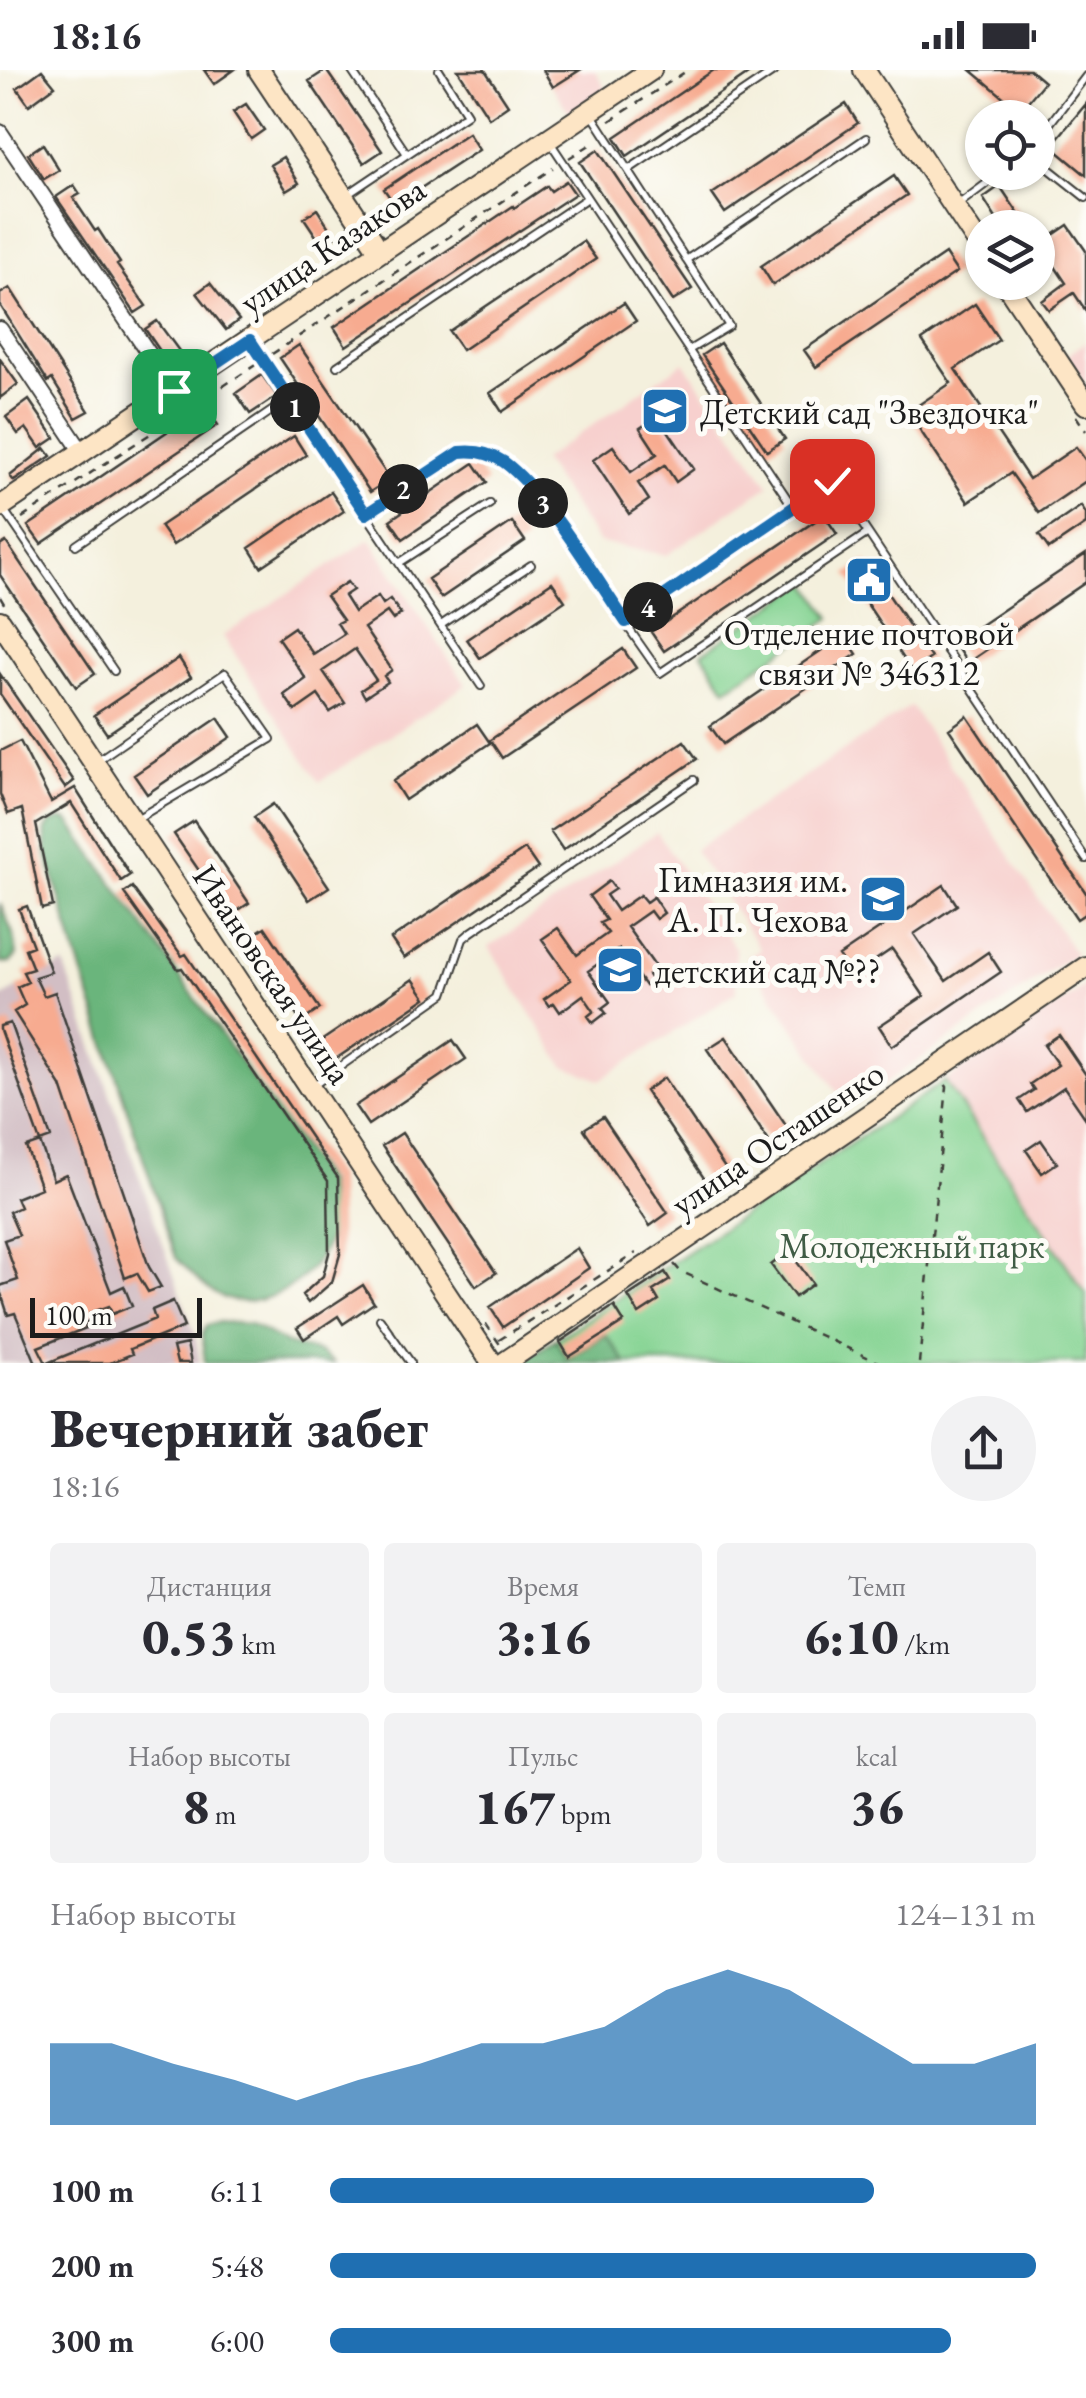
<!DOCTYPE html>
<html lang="ru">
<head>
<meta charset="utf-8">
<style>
	body { margin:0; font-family:"EB Garamond",serif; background:#f2f2f3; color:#2b2b33; height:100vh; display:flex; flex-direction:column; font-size:38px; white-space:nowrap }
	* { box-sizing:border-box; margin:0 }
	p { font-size:32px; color:#7c7c81 }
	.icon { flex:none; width:55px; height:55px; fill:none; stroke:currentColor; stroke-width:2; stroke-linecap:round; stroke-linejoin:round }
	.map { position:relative; height:1293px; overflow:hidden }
	.sheet { display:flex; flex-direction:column; background:#fff; flex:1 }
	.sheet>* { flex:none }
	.tools { position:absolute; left:965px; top:30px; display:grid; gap:20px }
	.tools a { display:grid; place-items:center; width:90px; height:90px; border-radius:50%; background:#fff; box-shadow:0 2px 8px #0004; font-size:50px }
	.scale { position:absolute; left:30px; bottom:25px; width:172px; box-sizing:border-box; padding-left:10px; border:5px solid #1c1c1c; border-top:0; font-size:28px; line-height:35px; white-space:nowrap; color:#1c1c1c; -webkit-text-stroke:8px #fdfcf7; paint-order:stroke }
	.pin { position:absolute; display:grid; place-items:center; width:85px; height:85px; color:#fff; margin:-42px; border-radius:20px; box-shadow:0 5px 15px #0006 }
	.km { position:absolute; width:50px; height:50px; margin:-25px; border-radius:50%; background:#222; color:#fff; font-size:28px; line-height:50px; text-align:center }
	.round { display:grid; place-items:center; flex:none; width:105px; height:105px; border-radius:52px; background:#f2f2f3 }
	.summary { display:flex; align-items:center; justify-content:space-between; height:170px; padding:0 50px }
	h1 { font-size:55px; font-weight:800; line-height:75px }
	.metrics { display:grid; grid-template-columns:repeat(3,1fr); gap:15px; height:170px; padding:10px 50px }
	.metrics div { display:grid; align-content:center; border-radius:10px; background:#f2f2f3; text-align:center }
	.metrics b { font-size:50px; font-weight:800 }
	.metrics small { font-size:28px; font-weight:400 }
	.metrics p { font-size:28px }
	.chart { height:280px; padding:20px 50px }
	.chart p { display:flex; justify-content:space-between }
	.chart svg { width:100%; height:180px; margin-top:10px; fill:#1f6fb2; opacity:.7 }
	ul { padding:0 50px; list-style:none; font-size:32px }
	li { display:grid; grid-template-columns:160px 120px 1fr; align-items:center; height:75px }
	li i { height:25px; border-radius:12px; background:#1f6fb2 }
	.status { display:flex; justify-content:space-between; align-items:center; height:70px; padding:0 50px; background:#fff; direction:ltr }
	.status svg { height:28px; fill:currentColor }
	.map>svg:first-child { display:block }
</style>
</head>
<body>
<div class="status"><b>18:16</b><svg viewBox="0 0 49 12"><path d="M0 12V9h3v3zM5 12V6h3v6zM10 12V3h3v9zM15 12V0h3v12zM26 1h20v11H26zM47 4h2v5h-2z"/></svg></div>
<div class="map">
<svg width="1086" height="1293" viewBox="0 0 1086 1293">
	<rect width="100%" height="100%" fill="#fdfcf7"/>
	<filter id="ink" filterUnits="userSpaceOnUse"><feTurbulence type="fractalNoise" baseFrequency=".01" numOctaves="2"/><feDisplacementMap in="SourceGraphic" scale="20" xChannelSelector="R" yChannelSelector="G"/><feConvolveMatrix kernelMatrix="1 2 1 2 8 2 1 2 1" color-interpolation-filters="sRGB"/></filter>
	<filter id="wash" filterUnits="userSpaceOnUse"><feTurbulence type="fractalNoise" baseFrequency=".0048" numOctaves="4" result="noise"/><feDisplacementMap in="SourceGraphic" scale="40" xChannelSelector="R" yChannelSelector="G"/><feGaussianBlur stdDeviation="2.25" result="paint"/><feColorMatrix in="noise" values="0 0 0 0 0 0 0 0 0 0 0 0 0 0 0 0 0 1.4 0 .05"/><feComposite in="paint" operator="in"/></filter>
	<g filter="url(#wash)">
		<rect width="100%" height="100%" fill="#f4f0dd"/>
		<path fill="#f7d0ce" d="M 541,0 L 595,0 L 607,21 L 570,44 Z
			M 1086,272 L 1086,314 L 1067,285 Z
			M 684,292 L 769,415 L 667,485 L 599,473 L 542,390 Z
			M 370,469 L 466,615 L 319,712 L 223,566 Z
			M 911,636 L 1075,884 L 848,1038 L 747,888 L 760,879 L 694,780 Z
			M 657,762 L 735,878 L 736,922 L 600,1010 L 564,996 L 489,877 Z
			M 1086,916 L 1086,1224 L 945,1011 Z"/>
		<path fill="#d2bec4" d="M 64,894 L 196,1267 L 200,1293 L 0,1293 L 0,928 Z"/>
		<path fill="#84d392" stroke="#507857" stroke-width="2.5" d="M 807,512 L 831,548 L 726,619 L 702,583 Z
			M 945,1011 L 1086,1224 L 1086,1293 L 520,1293 Z"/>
		<path fill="#6bb57c" stroke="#44684c" stroke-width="2.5" d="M 62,749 L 69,751 L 326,1112 C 328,1128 334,1152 329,1167 C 317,1207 266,1243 224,1228 C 205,1221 191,1202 176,1188 L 78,890 L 47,785 L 45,761 L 50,753 Z
			M 0,833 L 14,866 L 17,885 L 10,893 L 0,892 Z
			M 220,1252 L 251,1254 L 287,1274 L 319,1282 L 334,1293 L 205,1293 L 202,1265 L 207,1255 Z
			M 606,1265 L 626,1293 L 520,1293 L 555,1269 L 568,1289 Z"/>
		<g id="blocks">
			<path fill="#f7ab90" d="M 42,0 L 55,16 L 29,35 L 17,18 Z
				M 204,0 L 234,0 L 214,14 Z
				M 326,0 L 382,81 L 364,93 L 309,11 Z
				M 458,0 L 485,0 L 508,35 L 489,48 Z
				M 543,0 L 580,0 L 553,17 Z
				M 714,0 L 754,0 L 627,86 L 615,67 Z
				M 971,0 L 1030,0 L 1044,12 L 1020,41 Z
				M 246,34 L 264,60 L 251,69 L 233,42 Z
				M 846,34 L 858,53 L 725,143 L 712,124 Z
				M 1086,34 L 1086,105 L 1051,76 Z
				M 468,63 L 479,80 L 395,135 L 384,119 Z
				M 43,74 L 59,100 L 44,109 L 28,84 Z
				M 982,74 L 982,102 L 968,86 Z
				M 598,80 L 692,219 L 673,231 L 580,92 Z
				M 283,87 L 299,113 L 286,121 L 270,95 Z
				M 894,106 L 907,125 L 773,215 L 761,196 Z
				M 566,111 L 575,124 L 346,276 L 334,257 L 513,136 L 514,138 L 547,116 L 551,121 Z
				M 74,115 L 80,124 L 73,128 L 95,161 L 98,159 L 120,193 L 117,195 L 146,236 L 135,243 L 56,127 Z
				M 1000,116 L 1028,158 L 1002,158 L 983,128 Z
				M 317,139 L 335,167 L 322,175 L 304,148 Z
				M 1068,155 L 1086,181 L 1086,241 L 1074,223 L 1049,240 L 1042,231 L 1066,213 L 1040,174 Z
				M 583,171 L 596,189 L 462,280 L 449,261 Z
				M 945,184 L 957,202 L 816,297 L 804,280 Z
				M 210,213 L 239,250 L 226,260 L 197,223 Z
				M 10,218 L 89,341 L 76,348 L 52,309 L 48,312 L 0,235 L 0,224 Z
				M 624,233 L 636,251 L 502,342 L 490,323 Z
				M 975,234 L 999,270 L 955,299 L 1029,409 L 1076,377 L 1086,391 L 1086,411 L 1039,443 L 1011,403 L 968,432 L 908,342 L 951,313 L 922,270 Z
				M 157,251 L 182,285 L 169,294 L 145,259 Z
				M 720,273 L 785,369 L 767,381 L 702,285 Z
				M 299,275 L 390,409 L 370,422 L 280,288 Z
				M 0,289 L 18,314 L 0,328 Z
				M 262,305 L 277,326 L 250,344 L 236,323 Z
				M 29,330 L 55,368 L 40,378 L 26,358 L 18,364 L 6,347 Z
				M 205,336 L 218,355 L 41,474 L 28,456 Z
				M 658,346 L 694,399 L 676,412 L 665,395 L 638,413 L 649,430 L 629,444 L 593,390 L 613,376 L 631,402 L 657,384 L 640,358 Z
				M 294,366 L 306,385 L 173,475 L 160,456 Z
				M 45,378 L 51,386 L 14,411 L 10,406 Z
				M 474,393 L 487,412 L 403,469 L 390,450 Z
				M 331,422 L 344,441 L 261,497 L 249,478 Z
				M 1081,436 L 1086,444 L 1086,454 L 1049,479 L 1039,465 Z
				M 824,445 L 837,464 L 664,581 L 651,562 Z
				M 512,452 L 525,471 L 441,528 L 428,509 Z
				M 6,472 L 95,604 L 76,617 L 0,505 L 0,476 Z
				M 1086,484 L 1086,512 L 967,593 L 954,573 Z
				M 866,491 L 931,588 L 912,601 L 847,504 Z
				M 347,512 L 353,520 L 344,526 L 354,542 L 378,526 L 383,534 L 390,529 L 401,544 L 393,550 L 387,542 L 364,558 L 392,600 L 384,606 L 388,612 L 365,627 L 361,620 L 376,610 L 355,579 L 323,601 L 345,633 L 330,642 L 318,625 L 295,641 L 284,625 L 306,609 L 278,568 L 294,557 L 313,584 L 344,564 L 337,553 L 343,550 L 326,526 Z
				M 552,512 L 565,531 L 480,588 L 467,569 Z
				M 844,565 L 857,584 L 723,674 L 710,656 Z
				M 623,579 L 636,598 L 502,688 L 490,670 Z
				M 179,588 L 191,607 L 107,664 L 94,645 Z
				M 0,604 L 74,711 L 65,718 L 0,624 Z
				M 967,646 L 1086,823 L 1086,843 L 1077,849 L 949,659 Z
				M 218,648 L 231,667 L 147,724 L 134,705 Z
				M 477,654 L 490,673 L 405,730 L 393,711 Z
				M 20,671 L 51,732 L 75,718 L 130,805 L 121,811 L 71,733 L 36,754 L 53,836 L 42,839 L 22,739 L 8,744 L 0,724 L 0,681 Z
				M 684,671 L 697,689 L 563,780 L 550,761 Z
				M 273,734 L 329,817 L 309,830 L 254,747 Z
				M 194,751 L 249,833 L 230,846 L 174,764 Z
				M 525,779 L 538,798 L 404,888 L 391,869 Z
				M 609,811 L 615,819 L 606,825 L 617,841 L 640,825 L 646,832 L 653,827 L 664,843 L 656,849 L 650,841 L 627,857 L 657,899 L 648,905 L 652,910 L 645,916 L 619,879 L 588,901 L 610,932 L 602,938 L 606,943 L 593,953 L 588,946 L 594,941 L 583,925 L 560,942 L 554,933 L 549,936 L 544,929 L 571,910 L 542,869 L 558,858 L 577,885 L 608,863 L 600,853 L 606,850 L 589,826 Z
				M 944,815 L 957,835 L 914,864 L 946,911 L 988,882 L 1001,902 L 892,976 L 879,956 L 924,926 L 892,879 L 852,906 L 839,886 Z
				M 132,817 L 182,886 L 186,884 L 338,1108 L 340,1184 L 332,1212 L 308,1233 L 302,1225 L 323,1206 L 329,1183 L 328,1111 L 182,898 L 178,899 L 124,823 Z
				M 27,836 L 51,902 L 35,907 L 44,926 L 55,922 L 149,1197 L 161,1217 L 148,1222 L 137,1203 L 125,1208 L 61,1016 L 14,942 L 25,935 L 17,917 L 28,912 L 23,902 L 33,899 L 25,879 L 33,876 L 19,839 Z
				M 265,857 L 320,939 L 301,952 L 245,870 Z
				M 413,909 L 426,928 L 328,994 L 315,975 Z
				M 10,953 L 51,1068 L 40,1072 L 0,960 L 0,956 Z
				M 1059,965 L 1086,1005 L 1086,1049 L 1064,1017 L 1027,1042 L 1019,1030 L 1034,1020 L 1030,1014 L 1058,995 L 1044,975 Z
				M 726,967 L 791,1063 L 772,1076 L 707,979 Z
				M 453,970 L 466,989 L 368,1055 L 355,1036 Z
				M 664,1008 L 729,1104 L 710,1117 L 645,1021 Z
				M 603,1047 L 668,1143 L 650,1156 L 584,1059 Z
				M 402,1063 L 496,1203 L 476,1216 L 382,1076 Z
				M 1041,1070 L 1057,1093 L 1042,1103 L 1026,1080 Z
				M 40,1072 L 53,1110 L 66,1104 L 111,1222 L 124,1216 L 132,1236 L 112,1244 L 109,1236 L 90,1243 L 93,1249 L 84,1253 L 86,1258 L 38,1277 L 46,1293 L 36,1293 L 15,1243 L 8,1245 L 0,1220 L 0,1216 L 18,1210 L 4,1170 L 19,1165 L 9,1142 L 20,1137 L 16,1128 L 41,1118 L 26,1077 Z
				M 577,1178 L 589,1198 L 503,1257 L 490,1237 Z
				M 789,1181 L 813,1214 L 795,1227 L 771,1195 Z
				M 665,1202 L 670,1210 L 653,1221 L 659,1231 L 639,1244 L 628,1226 Z
				M 363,1215 L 374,1233 L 343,1254 L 338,1246 L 304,1269 L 297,1258 Z
				M 173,1231 L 184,1257 L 130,1279 L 132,1284 L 110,1293 L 47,1293 L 155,1249 L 152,1240 Z
				M 614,1236 L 624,1252 L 569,1287 L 560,1272 Z
				M 187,1274 L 191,1293 L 177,1293 L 173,1277 Z"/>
		</g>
	</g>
	<g filter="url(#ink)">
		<use href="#blocks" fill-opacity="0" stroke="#3c3c39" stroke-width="2.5"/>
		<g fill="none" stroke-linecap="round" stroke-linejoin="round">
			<g stroke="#3c3c39" stroke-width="10">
				<path id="lane" d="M 351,0 L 407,84
					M 593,46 L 729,256 L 689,280
					M 1038,69 L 1086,6
					M 550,72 L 793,437
					M 1038,90 L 1086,128
					M 628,100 L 776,0
					M 348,124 L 467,44 L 439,0
					M 959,134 L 1002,102
					M 686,190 L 866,68
					M 251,272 L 481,616
					M 337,296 L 587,128
					M 2,437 L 114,601
					M 366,443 L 460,382 C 474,380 484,382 497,388 C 536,408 598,513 625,553 L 833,411 L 868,463 L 660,603 L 625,553
					M 868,463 L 1086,789
					M 76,475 L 289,329
					M 399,493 L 490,434
					M 441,555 L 531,495
					M 98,690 L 225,603 L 271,669 L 138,748
					M 311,1017 L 444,924 L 463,869 L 470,863 L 694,710
					M 380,1249 L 411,1293"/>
			</g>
			<g stroke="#3c3c39" stroke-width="18">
				<path id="street" d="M 0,62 L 174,321
					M 0,259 L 82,382"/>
			</g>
			<g stroke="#3c3c39" stroke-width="24">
				<path id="secondary" d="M 259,0 L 380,182
					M 864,0 L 982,179
					M 1005,212 L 1086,334
					M 0,437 L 651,0
					M 0,551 L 492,1293
					M 504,1293 L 1086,897"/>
			</g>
			<path stroke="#3c3c39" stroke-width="2.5" stroke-dasharray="8 8" stroke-linecap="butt" d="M 610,51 L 688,0
				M 569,88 L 596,71
				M 975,194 L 982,206
				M 272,284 L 553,98
				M 1076,346 L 1086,361
				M 22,448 L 257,294
				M 0,527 L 6,537
				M 674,1194 L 680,1201 L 880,1293
				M 486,1254 L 501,1276
				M 499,1270 L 636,1183
				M 919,1293 L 947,1017 L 944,1012"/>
			<use href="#lane" stroke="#fff" stroke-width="6"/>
			<use href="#street" stroke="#fff" stroke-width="14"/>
			<use href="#secondary" stroke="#fde5c5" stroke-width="20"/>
		</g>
	</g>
	<g fill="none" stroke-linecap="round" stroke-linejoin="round" filter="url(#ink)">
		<g stroke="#fff" stroke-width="20">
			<path id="route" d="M 174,321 L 250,270 L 366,444 L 460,382 C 476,380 490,383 504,392 C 547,424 594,506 626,552 L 832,411"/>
		</g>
		<use href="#route" stroke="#1f6fb2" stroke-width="12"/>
	</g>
	<defs>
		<g id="school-square" transform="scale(2.5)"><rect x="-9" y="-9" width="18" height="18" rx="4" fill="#1f6fb2" stroke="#fdfcf7"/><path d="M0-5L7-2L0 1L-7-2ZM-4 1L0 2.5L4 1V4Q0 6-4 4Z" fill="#fff"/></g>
		<g id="civic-square" transform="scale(2.5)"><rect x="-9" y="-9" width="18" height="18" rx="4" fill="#1f6fb2" stroke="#fdfcf7"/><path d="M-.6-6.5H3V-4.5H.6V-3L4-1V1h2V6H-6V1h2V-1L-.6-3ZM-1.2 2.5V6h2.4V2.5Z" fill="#fff"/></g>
	</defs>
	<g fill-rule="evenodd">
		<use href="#school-square" x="665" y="341"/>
		<use href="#civic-square" x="869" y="510"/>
		<use href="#school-square" x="883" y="829"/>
		<use href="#school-square" x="620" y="900"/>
	</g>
	<g text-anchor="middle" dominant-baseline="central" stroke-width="10" stroke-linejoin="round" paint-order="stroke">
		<g font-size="35" fill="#1c1c1c" stroke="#fdfcf7">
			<text transform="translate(332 175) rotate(-34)">улица Казакова</text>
			<text transform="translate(273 904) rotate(56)">Ивановская улица</text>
			<text transform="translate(777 1068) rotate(-34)">улица Осташенко</text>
		</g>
		<g font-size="35" fill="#1c1c1c" stroke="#fdfcf7" text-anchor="start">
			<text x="700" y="341">Детский сад "Звездочка"</text>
			<text x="869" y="562" text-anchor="middle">Отделение почтовой<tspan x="869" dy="40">связи № 346312</tspan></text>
			<text x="848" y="809" text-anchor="end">Гимназия им.<tspan x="848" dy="40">А. П. Чехова</tspan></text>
			<text x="655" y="900">детский сад №??</text>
		</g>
		<g font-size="35" fill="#405c45" stroke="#fdfcf7">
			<text x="912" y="1175">Молодежный парк</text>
		</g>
	</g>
</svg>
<div class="tools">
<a><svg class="icon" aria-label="locate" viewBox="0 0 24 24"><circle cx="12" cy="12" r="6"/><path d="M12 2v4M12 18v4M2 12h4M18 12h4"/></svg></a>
<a><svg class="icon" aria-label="layers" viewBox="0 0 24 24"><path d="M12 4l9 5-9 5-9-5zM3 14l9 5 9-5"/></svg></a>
</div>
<div class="scale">100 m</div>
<div class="pin" style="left:174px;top:321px;background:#1e9e55"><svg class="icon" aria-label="arrive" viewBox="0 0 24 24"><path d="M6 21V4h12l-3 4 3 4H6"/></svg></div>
<div class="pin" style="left:832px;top:411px;background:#d93025"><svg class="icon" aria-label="check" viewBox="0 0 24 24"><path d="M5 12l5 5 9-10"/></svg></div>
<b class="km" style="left:295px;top:337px">1</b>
<b class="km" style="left:403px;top:419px">2</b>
<b class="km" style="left:543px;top:433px">3</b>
<b class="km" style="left:648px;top:537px">4</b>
</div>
<section class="sheet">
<div class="summary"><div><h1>Вечерний забег</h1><p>18:16</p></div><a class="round"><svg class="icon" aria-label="share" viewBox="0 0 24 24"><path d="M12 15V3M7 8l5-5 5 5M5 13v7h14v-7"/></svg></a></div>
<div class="metrics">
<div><p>Дистанция</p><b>0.53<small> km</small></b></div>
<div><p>Время</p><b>3:16</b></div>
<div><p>Темп</p><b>6:10<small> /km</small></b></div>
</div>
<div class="metrics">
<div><p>Набор высоты</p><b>8<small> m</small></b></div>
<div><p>Пульс</p><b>167<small> bpm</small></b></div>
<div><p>kcal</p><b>36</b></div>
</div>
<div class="chart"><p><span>Набор высоты</span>124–131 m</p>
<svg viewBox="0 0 160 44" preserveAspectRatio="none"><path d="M0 44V24L10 24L20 29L30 33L40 38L50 33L60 29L70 24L80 24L90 20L100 11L110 6L120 11L130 20L140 29L150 29L160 24V44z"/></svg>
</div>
<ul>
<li><b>100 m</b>6:11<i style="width:77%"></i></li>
<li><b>200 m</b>5:48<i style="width:100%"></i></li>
<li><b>300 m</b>6:00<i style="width:88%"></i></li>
</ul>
</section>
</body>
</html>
